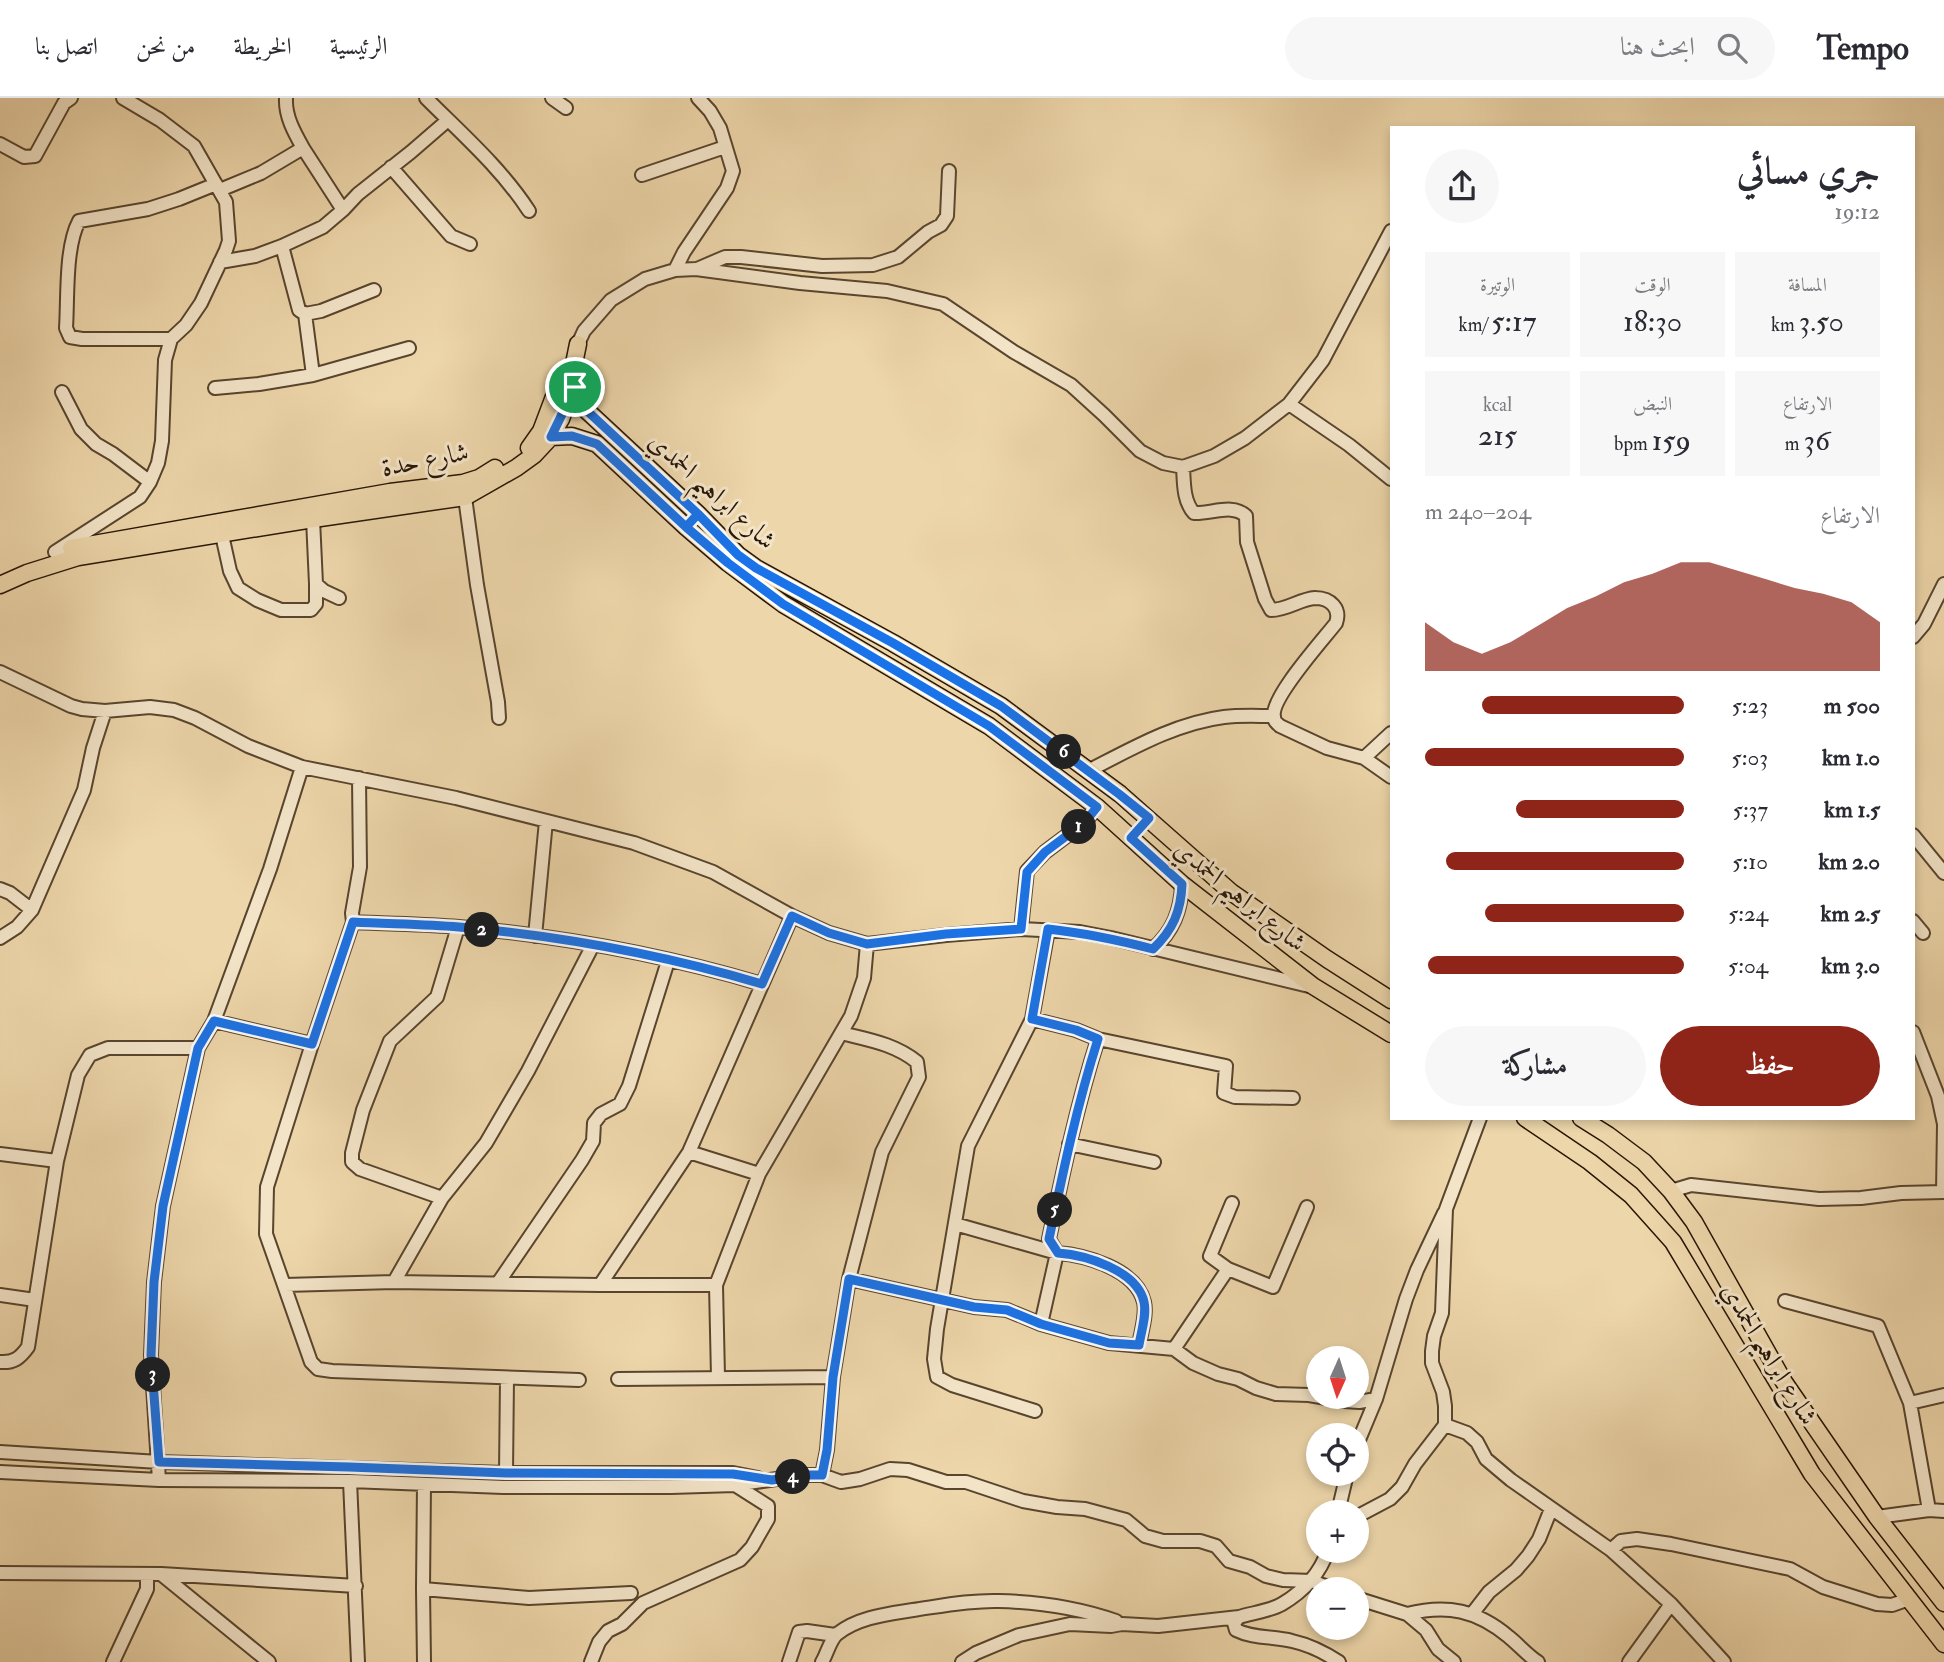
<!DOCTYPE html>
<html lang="ar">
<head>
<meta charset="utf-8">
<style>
	body { margin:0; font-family:"IM FELL Double Pica",Amiri,serif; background:#f7f7f7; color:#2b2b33; direction:rtl; height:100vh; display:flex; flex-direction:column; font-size:26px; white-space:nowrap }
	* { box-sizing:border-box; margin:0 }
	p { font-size:23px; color:#7c7c81 }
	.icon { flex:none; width:38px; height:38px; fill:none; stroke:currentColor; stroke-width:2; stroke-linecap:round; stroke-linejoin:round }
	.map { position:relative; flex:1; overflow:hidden; direction:ltr }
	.drawer { position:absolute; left:1390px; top:28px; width:525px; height:994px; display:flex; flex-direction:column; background:#fff; border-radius:0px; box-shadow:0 4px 10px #0003; direction:rtl }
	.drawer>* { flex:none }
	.needle { width:46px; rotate:183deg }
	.fabs { position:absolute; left:1306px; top:1248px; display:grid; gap:14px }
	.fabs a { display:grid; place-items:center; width:63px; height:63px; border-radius:50%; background:#fff; box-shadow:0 4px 10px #0003; font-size:35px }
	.pin { position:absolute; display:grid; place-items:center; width:60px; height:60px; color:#fff; margin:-30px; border:4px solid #fff; border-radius:50%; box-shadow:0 2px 7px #0007 }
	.km { position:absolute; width:35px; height:35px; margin:-18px; border-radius:50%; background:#222; color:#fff; font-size:19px; line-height:35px; text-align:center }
	.round { display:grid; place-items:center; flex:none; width:74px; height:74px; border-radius:37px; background:#f7f7f7 }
	.summary { display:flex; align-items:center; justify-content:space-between; height:119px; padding:0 35px }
	h1 { font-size:38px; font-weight:600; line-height:52px }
	.figures { display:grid; grid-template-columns:repeat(3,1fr); gap:10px; height:119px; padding:7px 35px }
	.figures div { display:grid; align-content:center; border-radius:0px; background:#f7f7f7; text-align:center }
	.figures b { font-size:30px; font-weight:600 }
	.figures small { font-size:19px; font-weight:400 }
	.figures p { font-size:19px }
	.chart { height:196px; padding:14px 35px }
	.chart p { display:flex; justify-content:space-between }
	.chart svg { width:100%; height:126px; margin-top:7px; fill:#8f2418; opacity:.7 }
	.primary-button { display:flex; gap:14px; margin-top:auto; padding:14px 35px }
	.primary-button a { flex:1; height:80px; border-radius:42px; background:#8f2418; color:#fff; font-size:28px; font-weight:600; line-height:80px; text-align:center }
	.primary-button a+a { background:#f7f7f7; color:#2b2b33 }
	ul { padding:0 35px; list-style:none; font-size:23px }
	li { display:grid; grid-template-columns:112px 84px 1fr; align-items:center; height:52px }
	li i { height:18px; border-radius:9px; background:#8f2418 }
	header { display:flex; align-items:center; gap:42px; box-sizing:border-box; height:98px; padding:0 35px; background:#fff; border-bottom:2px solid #e1e1e2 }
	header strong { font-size:33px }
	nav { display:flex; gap:38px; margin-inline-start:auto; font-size:24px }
	.search { width:490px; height:63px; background:#f7f7f7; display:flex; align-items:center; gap:18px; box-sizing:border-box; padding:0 24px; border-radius:38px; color:#7c7c81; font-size:26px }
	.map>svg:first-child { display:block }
</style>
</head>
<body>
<header>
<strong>Tempo</strong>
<div class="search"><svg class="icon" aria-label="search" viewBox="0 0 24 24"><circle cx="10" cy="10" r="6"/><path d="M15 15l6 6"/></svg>ابحث هنا</div>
<nav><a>الرئيسية</a><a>الخريطة</a><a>من نحن</a><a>اتصل بنا</a></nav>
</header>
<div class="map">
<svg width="1944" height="1564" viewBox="0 0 1944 1564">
	<rect width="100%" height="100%" fill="#edd6aa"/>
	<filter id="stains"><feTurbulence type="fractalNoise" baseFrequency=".00286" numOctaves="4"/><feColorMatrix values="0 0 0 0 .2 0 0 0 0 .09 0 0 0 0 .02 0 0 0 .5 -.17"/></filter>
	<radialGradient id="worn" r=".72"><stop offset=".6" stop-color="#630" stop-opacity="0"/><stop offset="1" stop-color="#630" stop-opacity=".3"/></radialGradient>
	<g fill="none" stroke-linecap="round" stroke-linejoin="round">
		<g stroke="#58452e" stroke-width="16">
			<path id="minor" d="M 123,0 L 160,22 L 194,48 L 226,104 L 229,143 L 226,152 L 201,205 L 186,227 L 171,241 L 82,241 L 70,239 L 66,230 C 68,200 65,149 79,123 L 148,111 L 179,101 L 216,86
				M 286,0 C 285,18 294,34 303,50
				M 426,0 C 462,36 501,70 529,113
				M 552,0 L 566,10
				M 0,46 L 24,59 L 35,58 L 64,5 L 71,0
				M 391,69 L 451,138 L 470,146
				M 642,77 L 725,49
				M 220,92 L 261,75 L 303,50 L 343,112 L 323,129 L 282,148 L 299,212 L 305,216 L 321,213 L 374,192
				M 343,112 L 358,96 L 411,54 L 448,22
				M 220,164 L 255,158 L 282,148
				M 697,171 L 725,159 L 741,159 L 822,168 L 873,167 L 898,159 L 928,134 L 941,127 L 947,118 L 949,73
				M 675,172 L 684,154 L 727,90 L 733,73 L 720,30 L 710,13 L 698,0
				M 305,216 L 313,277
				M 578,246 L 584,233 L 611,202 L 645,181 L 675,172 L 696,171 L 800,185 L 887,193 L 943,206 L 1014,254 L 1071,287 L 1104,317 L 1140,353 L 1163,365 L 1183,369 L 1214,358 L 1245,340 L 1289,306 L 1323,262 L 1391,133
				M 215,290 L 259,286 L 313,277 L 409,250
				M 62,294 L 81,331 L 96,346 L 113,356 L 150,384
				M 1289,306 L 1349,347 L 1391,381
				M 1183,369 C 1184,384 1183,403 1194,415 C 1211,416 1233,405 1246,418 L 1247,444 L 1265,501 L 1271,512 C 1287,512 1300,501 1315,500 C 1331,500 1341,511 1336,525 C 1323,542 1270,600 1274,619 C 1274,624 1277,625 1280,628 L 1327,650 L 1364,660 L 1391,679
				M 464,392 L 477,487 L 498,604 L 499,620
				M 313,421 L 316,486 L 324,493 L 339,500
				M 222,437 L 230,473 L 238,490 L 257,502 L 281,512 L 311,512 L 316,506 L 316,486
				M 55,454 L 140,399 L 150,384 L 158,365 L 162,343 L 165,262 L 171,241
				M 1913,539 L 1924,526 L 1944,486
				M 0,574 L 71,608 L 82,611 L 105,613 L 150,609 L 174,612 L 195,620 L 248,648 L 302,669 L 456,700 L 634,745 L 713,774 L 792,818 L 829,835 L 867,846 L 946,837 L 1021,831 L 1080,834 L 1111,840 L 1309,888
				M 1364,660 L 1391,635
				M 1088,673 C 1131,651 1176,625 1224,619 C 1240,617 1257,618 1273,618
				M 359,680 L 360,769 L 352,815 L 353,824 L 312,946 L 267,1089 L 266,1136 L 311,1264 L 318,1271 L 332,1273 L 579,1282
				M 1913,737 L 1944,775
				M 0,791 L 10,795 L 32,812
				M 1913,823 L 1923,835
				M 353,824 C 388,826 424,826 459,829 C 561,838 664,857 762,886
				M 1021,831 L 1027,773 L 1045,754 L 1085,724 L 1097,709
				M 535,838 L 546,723
				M 0,840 L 17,829 L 32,812 L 84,692 L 93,650 L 105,613
				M 1153,851 C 1173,833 1181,813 1182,786
				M 1032,921 L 1076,932 L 1098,941 L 1226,968 L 1224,995 L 1235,999 L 1293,1000
				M 214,923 L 312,946
				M 1913,934 L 1938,998 L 1944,1026 L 1943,1094
				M 1069,1046 L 1154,1064
				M 689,1054 L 759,1076
				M 0,1056 L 57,1063
				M 1671,1093 L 1691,1087 L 1819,1101 L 1861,1100 L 1901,1095 L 1944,1094
				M 442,1100 L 360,1071 L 352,1064 L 352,1055 L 363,1012 L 390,943 L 437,899 L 458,829
				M 1232,1105 L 1210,1158 L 1228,1171 L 1273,1189 L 1307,1109
				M 955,1126 L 1057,1155 C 1085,1157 1136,1171 1144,1204 C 1147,1217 1141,1234 1139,1247
				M 849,1181 L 974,1209 L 1007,1212 L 1041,1226 L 1109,1245 L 1174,1251 L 1193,1265 L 1218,1276 L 1238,1281 L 1256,1290 L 1276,1296 L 1309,1297 L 1344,1303 L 1359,1304 L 1376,1301
				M 394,1184 L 442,1100 L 486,1045 L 528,973 L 593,847
				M 498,1185 L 582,1062 L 593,1043 L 594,1025 L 601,1016 L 620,1006 L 629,988 L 668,863
				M 285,1187 L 394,1184 L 600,1187 L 716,1187
				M 600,1187 L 689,1054 L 792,818
				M 0,1197 L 35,1202
				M 1785,1203 L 1878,1228 L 1910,1305 L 1929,1412
				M 1041,1226 L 1057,1155 L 1049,1141 C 1063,1074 1077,1007 1098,941
				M 1174,1251 L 1228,1171
				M 0,1264 C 14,1265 20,1260 28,1249 L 57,1063 L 78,977 L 90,957 L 108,950 L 198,950
				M 718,1279 L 716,1187 L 759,1076 L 851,918 L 864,880 L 867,846
				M 618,1281 L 833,1279
				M 1910,1305 L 1944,1297
				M 1035,1313 L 952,1287 L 937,1279 L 934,1261 L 937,1231 L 968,1048 L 1032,921 L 1048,832
				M 1445,1327 L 1467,1335 L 1477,1344 L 1486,1361 L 1511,1382 L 1611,1452 L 1671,1506 L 1724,1564
				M 1356,1349 L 1376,1301 L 1406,1201 L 1417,1172 L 1444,1115
				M 0,1354 L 159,1364 L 506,1375 L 733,1375 L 758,1380
				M 0,1374 L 159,1382 L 350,1383 L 503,1389 L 671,1389 L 735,1387 L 804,1377 L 822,1377 L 841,1384 L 860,1381 L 890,1371 L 908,1372 L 946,1384 L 966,1384 L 1023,1403 L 1057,1409 L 1085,1411 L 1126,1422 L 1145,1438 L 1163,1443 L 1200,1443 L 1216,1448 L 1229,1463 L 1250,1469 L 1266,1478 L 1283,1482 L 1312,1483 L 1333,1491
				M 506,1375 L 507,1280
				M 822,1377 L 827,1352 L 833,1279 L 849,1181 L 882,1054 L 919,979 L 917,964 C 895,946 869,942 841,935
				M 159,1382 L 151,1257 L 154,1184 L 163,1108 L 198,950 L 214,923 L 270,771 L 302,669
				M 350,1383 L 358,1564
				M 1338,1414 L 1347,1376
				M 1356,1419 L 1390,1401 L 1402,1389 L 1415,1366 L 1445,1327 L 1445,1308 L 1443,1294 L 1432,1265 L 1432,1253 L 1434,1238 L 1442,1215 L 1446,1111 L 1480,1020
				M 1877,1419 L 1929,1412 L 1944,1413
				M 1611,1452 L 1621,1443 L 1637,1441 L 1671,1446 L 1790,1471 L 1823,1489 L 1877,1506 L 1892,1507 L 1909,1501
				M 0,1475 L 161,1476 L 356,1488
				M 161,1476 L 269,1564
				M 423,1491 L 424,1386
				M 1356,1500 L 1407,1516 L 1426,1532 L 1438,1551 L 1454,1564
				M 1407,1516 C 1447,1506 1477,1512 1509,1539 C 1519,1547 1527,1557 1538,1564
				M 1472,1516 L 1489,1494 L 1516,1472 L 1528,1458 L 1539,1441 L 1551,1411
				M 1239,1519 C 1252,1515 1270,1513 1282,1506 C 1304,1493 1320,1476 1328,1452
				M 113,1564 L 147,1491 L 147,1476
				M 424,1564 L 423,1491 L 529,1500 L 631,1495
				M 591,1564 L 599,1544 L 608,1533 L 622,1526 L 643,1505 L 740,1462 L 752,1449 L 768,1421 L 768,1408 L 735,1387
				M 789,1564 L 799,1534 L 807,1533 L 835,1537
				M 822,1564 C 827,1556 830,1542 837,1536 C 858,1519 888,1516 913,1512 C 941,1508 971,1502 999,1503 C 1038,1504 1079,1510 1116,1523
				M 962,1564 L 976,1555 L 1019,1537 L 1070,1526 L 1111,1528 L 1122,1526 L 1158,1528 L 1239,1519 L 1234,1525 L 1236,1532 C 1254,1541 1273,1538 1292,1543 C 1310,1547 1324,1554 1339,1564
				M 1629,1564 L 1671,1506"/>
		</g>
		<g stroke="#271505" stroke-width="19">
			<path id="major" d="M 555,296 L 584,310 L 698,416 L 738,457 L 756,470 L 893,545 L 1001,608 L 1120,696 L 1231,794 L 1327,861 L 1391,902
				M 551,339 L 572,338 L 597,346 L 686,429 L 728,465 L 783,506 L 989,628 L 1097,709 L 1182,786 L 1313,888 L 1391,936
				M 529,350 L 541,333 L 558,288
				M 71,450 L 390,394 L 463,385 L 479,380 L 495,370
				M 0,487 L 27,475 L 78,459 L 313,421 L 465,399 L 516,370 L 534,357 L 548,342 L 561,321 L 565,310 L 578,246
				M 1525,1020 L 1590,1064 L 1631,1097 L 1673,1144 L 1812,1376 L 1944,1546
				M 1581,1020 L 1608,1037 L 1644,1064 L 1671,1093 L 1694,1124 L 1784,1284 L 1877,1419 L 1944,1505"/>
		</g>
		<use href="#minor" stroke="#f3e4c8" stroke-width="12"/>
		<use href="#major" stroke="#edd6aa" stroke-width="16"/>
	</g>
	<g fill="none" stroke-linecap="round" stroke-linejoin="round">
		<g stroke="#fff" stroke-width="14">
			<path id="route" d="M 575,289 L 584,310 L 698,416 L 686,429 L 728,465 L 783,506 L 989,628 L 1097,709 L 1085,724 L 1045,754 L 1027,774 L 1021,831 L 946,836 L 867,846 L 829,835 L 792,818 L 762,886 C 664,857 561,838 459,829 C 424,826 389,826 353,824 L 312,946 L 214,923 L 198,950 L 163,1108 L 154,1184 L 151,1257 L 159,1364 L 349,1369 L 506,1375 L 733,1376 L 772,1382 L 804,1377 L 822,1377 L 827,1352 L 833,1279 L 849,1181 L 974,1209 L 1007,1212 L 1041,1226 L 1109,1245 L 1139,1247 C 1141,1234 1147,1217 1144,1204 C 1137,1172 1085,1157 1058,1155 L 1049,1141 C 1063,1074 1077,1007 1098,941 L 1076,932 L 1032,921 L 1048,831 C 1085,835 1118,842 1153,851 C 1173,832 1181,813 1182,786 L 1131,740 L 1149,720 L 1119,696 L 1001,608 L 893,545 L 756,470 L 738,457 L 698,416 L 686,429 L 597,346 L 572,338 L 551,339 L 565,310 L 573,269 L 575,289"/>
		</g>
		<use href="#route" stroke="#1a73e8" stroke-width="9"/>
	</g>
	<g text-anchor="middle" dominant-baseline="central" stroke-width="6" stroke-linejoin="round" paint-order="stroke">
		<g font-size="26" fill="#271505" stroke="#f3e4c8">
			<text transform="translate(425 362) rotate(-11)">شارع حدة</text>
			<text transform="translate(712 393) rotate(42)">شارع ابراهيم الحمدي</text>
			<text transform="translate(1240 798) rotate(39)">شارع ابراهيم الحمدي</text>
			<text transform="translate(1769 1256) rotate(59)">شارع ابراهيم الحمدي</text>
		</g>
	</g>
	<rect width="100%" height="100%" filter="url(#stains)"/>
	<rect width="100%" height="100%" fill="url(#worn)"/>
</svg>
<div class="fabs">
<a><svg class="needle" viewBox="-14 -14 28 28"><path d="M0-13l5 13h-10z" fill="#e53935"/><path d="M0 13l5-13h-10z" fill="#7c7c81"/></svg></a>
<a><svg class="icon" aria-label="locate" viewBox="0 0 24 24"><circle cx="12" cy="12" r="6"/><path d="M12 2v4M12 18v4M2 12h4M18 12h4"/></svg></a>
<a>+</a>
<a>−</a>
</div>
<div class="pin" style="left:575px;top:289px;background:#1e9e55"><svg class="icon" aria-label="arrive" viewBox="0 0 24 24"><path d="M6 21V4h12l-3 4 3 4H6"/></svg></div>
<b class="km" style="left:1079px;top:729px">1</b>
<b class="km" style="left:482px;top:832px">2</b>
<b class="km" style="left:153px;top:1277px">3</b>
<b class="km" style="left:793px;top:1379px">4</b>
<b class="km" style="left:1055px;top:1112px">5</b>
<b class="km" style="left:1064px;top:654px">6</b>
<section class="drawer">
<div class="summary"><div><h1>جري مسائي</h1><p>19:12</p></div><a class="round"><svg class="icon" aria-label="share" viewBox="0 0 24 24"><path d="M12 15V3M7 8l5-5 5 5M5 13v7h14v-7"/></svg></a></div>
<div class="figures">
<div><p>المسافة</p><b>3.50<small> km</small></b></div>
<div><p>الوقت</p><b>18:30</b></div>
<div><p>الوتيرة</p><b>5:17<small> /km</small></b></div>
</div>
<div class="figures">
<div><p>الارتفاع</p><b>36<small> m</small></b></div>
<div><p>النبض</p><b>159<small> bpm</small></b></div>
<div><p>kcal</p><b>215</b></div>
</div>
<div class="chart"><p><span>الارتفاع</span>204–240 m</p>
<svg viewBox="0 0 160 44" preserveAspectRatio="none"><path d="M0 44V27L10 34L20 38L30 34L40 28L50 22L60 18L70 13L80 10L90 6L100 6L110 9L120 12L130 15L140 17L150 20L160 27V44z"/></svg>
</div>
<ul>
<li><b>500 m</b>5:23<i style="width:78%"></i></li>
<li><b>1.0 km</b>5:03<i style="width:100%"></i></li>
<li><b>1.5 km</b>5:37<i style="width:65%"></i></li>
<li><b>2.0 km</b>5:10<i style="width:92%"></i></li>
<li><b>2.5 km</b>5:24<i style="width:77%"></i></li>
<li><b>3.0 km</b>5:04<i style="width:99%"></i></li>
</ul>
<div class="primary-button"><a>حفظ</a><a>مشاركة</a></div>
</section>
</div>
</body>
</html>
